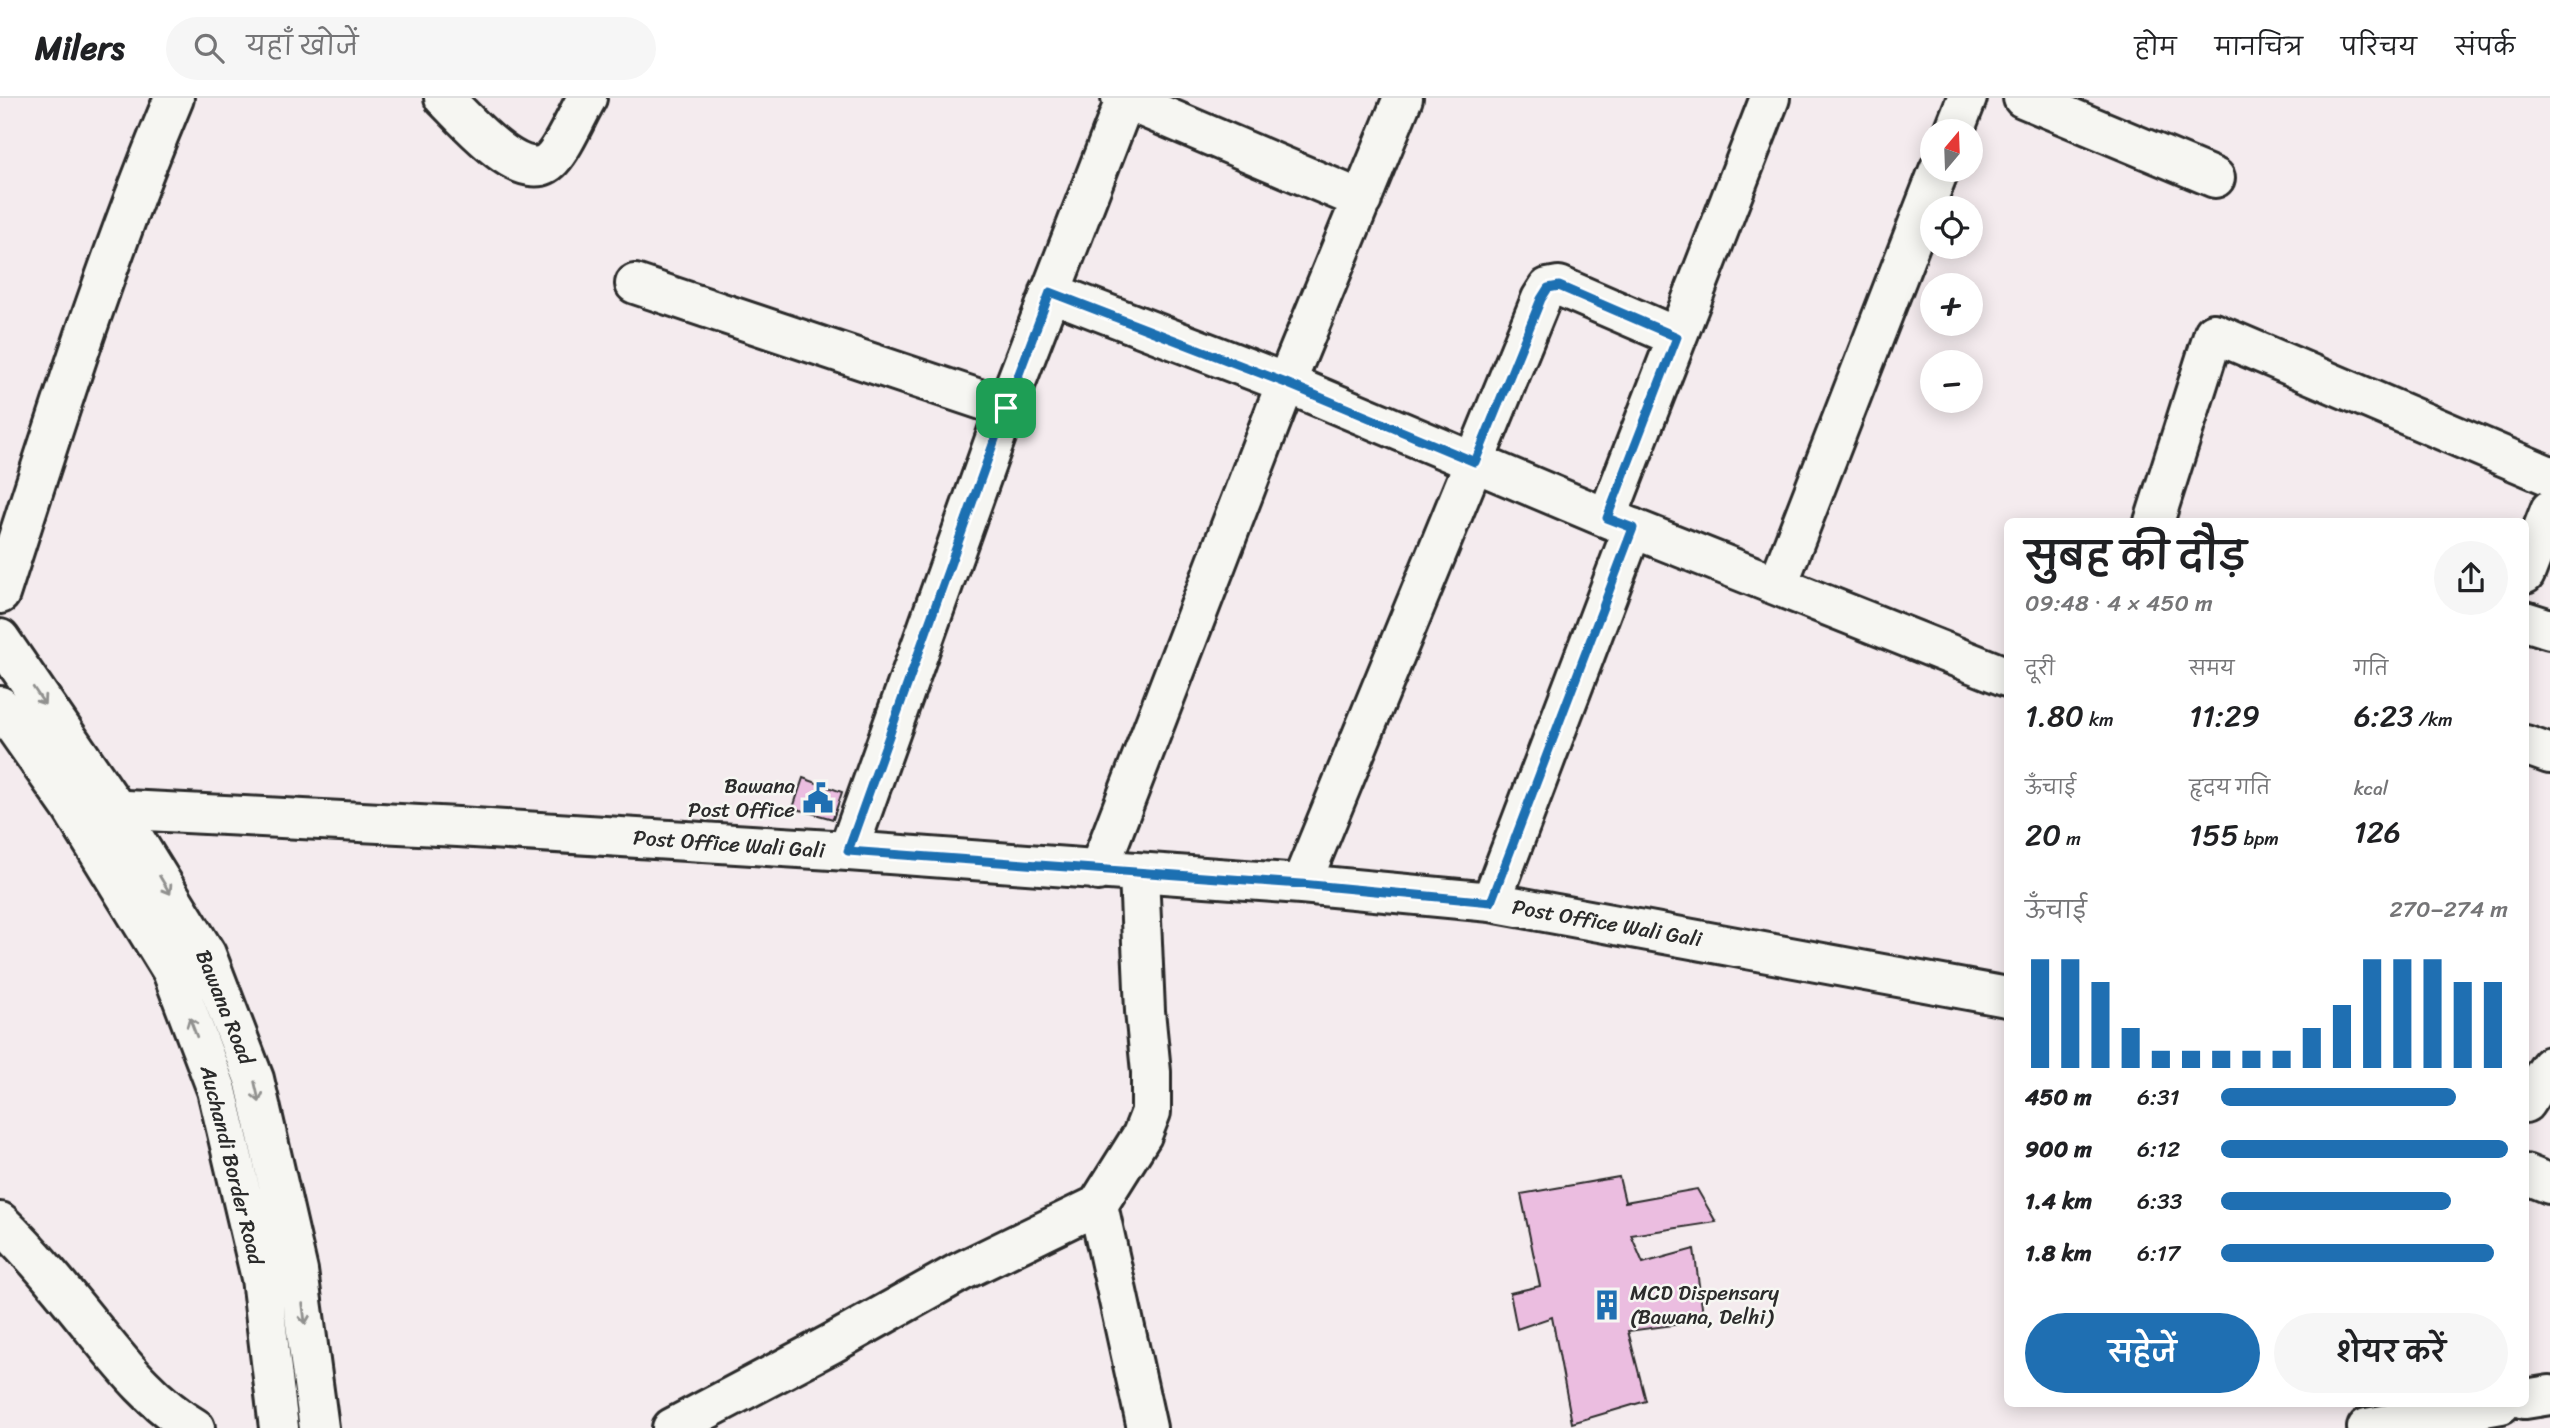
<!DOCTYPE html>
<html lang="hi">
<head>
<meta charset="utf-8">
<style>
	body { margin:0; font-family:Sriracha,"Playpen Sans Deva",sans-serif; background:#f6f6f6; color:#202124; height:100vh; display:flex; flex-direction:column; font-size:26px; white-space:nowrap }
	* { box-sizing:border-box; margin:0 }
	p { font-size:23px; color:#757577 }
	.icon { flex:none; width:38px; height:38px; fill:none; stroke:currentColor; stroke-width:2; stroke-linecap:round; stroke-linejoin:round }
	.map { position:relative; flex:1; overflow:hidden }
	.side { position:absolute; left:2004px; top:420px; width:525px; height:889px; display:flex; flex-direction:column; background:#fff; border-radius:10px; box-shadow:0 4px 18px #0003 }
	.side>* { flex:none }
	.needle { width:46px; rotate:19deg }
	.tools { position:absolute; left:1920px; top:21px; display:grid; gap:14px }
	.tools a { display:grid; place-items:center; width:63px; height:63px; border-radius:50%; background:#fff; box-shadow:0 4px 18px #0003; font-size:35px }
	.pin { position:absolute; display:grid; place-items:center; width:60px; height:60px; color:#fff; margin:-30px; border-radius:14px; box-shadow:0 4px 10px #0006 }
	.round { display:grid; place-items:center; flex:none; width:74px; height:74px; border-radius:37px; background:#f6f6f6 }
	.headline { display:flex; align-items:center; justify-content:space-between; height:119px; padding:0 21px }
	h1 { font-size:38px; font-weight:600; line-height:52px }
	.figures { display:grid; grid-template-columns:repeat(3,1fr); gap:10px; height:119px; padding:7px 21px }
	.figures div { display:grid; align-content:center }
	.figures b { font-size:30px; font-weight:600 }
	.figures small { font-size:19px; font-weight:400 }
	.figures p { font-size:19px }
	.chart { height:196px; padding:14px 21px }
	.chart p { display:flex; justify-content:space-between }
	.chart svg { width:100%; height:126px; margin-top:7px; stroke:#1f6fb2; stroke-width:6 }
	.primary-button { display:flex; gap:14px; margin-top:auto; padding:14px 21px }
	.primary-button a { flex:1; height:80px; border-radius:42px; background:#1f6fb2; color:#fff; font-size:28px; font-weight:600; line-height:80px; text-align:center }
	.primary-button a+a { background:#f6f6f6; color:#202124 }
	ul { padding:0 21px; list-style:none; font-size:23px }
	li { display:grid; grid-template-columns:112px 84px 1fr; align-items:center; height:52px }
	li i { height:18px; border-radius:9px; background:#1f6fb2 }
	header { display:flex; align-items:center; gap:42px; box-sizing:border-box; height:98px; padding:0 35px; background:#fff; border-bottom:2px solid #e0e0e0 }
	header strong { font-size:33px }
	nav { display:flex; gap:38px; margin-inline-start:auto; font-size:24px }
	.search { width:490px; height:63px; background:#f6f6f6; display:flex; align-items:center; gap:18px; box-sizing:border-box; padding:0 24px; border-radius:38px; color:#757577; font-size:26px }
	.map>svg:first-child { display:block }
</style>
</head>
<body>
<header>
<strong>Milers</strong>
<div class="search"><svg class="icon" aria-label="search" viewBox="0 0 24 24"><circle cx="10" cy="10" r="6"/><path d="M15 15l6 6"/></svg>यहाँ खोजें</div>
<nav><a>होम</a><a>मानचित्र</a><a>परिचय</a><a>संपर्क</a></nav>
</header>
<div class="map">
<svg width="2550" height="1330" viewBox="0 0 2550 1330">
	<rect width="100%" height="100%" fill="#f4ebee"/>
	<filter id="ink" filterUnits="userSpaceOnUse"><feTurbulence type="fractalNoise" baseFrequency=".0143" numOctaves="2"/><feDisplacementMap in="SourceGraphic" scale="14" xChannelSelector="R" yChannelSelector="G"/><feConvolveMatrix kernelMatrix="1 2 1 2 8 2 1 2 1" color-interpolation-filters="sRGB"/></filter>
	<g filter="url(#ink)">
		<path fill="#ebbde0" stroke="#2b2b2b" stroke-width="2" d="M 803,680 L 842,694 L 833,721 L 793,710 Z
			M 1619,1079 L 1625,1104 L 1697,1091 L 1716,1124 L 1631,1137 L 1643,1165 L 1694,1151 L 1704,1223 L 1628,1233 L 1646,1303 L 1572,1325 L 1552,1219 L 1517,1231 L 1510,1195 L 1540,1188 L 1521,1096 Z"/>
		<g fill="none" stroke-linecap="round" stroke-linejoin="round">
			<g stroke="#2b2b2b" stroke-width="44">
				<path id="minor" d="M 444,0 C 463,18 524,92 552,61 C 563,50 578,15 587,0
					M 1121,0 L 1362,102
					M 2023,0 L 2215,80
					M 1954,33 L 1967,0
					M 635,186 L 1006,310
					M 1050,194 L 1286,285 L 1607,420 L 2007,579
					M 1607,420 L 1770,0
					M 2154,424 L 2214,235 L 2550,378
					M 2525,476 L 2550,412
					M 1778,486 L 1939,72
					M 0,496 C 54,329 106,162 174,0
					M 2525,523 L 2550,531
					M 2525,647 L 2550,656
					M 87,710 L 458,729 L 848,753 L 1301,786 L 1491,804 L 2007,899
					M 848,753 L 1006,310 L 1125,2
					M 1098,773 L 1286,285 L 1403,0
					M 1301,786 L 1541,201 L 1548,190 L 1559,188 L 1677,239
					M 1491,804 L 1633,430
					M 2525,1005 L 2550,968
					M 2525,1076 L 2550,1086
					M 1098,1107 L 1147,1330
					M 0,1124 C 34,1157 63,1193 92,1229 C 122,1266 153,1306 195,1330
					M 2525,1301 L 2550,1297
					M 672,1330 L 831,1246 L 960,1174 L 1098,1107 L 1142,1037 L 1151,1014 L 1151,974 L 1145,913 L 1139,776
					M 2367,1330 L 2501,1306"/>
			</g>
			<g stroke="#2b2b2b" stroke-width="44">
				<path id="major" d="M 0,541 L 117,712 L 206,856 L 254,981 L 298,1173 L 319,1330
					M 0,608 L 71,709 L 172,873 L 217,992 L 261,1180 L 279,1330"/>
			</g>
			<use href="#minor" stroke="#f6f6f2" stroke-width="38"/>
			<use href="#major" stroke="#f6f6f2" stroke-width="38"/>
		</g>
		<defs><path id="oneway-shaft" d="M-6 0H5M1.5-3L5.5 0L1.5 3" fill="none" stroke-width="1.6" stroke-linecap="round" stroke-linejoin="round" transform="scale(1.75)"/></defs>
		<g stroke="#90908e">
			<use href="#oneway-shaft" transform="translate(39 598) rotate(56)"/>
			<use href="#oneway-shaft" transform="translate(165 787) rotate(59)"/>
			<use href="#oneway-shaft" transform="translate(193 929) rotate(-111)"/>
			<use href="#oneway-shaft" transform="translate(257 994) rotate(77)"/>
			<use href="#oneway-shaft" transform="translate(304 1216) rotate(83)"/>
		</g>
	</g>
	<g fill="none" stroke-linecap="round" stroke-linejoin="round" filter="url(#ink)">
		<g stroke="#fff" stroke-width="14">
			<path id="route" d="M 1559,188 L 1677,239 L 1607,420 L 1633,430 L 1491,804 L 1301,786 L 848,753 L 1006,310 L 1050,194 L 1286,285 L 1475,364 L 1541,201 L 1548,190 Z"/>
		</g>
		<use href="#route" stroke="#1f6fb2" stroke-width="9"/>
	</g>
	<defs>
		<g id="civic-bare" transform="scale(2.415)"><path d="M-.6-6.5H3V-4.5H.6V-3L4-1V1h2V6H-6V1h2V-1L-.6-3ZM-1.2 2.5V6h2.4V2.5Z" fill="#1f6fb2" stroke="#f6f6f2" stroke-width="2.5" paint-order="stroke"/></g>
		<g id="building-bare" transform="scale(2.415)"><path d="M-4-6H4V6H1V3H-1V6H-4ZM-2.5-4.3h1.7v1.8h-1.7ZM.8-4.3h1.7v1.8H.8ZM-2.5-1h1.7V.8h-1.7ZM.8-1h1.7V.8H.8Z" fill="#1f6fb2" stroke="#f6f6f2" stroke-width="2.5" paint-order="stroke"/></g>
	</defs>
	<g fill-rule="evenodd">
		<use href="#civic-bare" x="818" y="700"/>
		<use href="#building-bare" x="1607" y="1207"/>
	</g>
	<g text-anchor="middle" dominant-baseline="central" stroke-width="5" stroke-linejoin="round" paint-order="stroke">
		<g font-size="21" fill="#2b2b2b" stroke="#f6f6f2" text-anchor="end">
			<text x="795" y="688">Bawana<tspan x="795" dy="24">Post Office</tspan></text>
			<text x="1630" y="1195" text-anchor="start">MCD Dispensary<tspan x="1630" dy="24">(Bawana, Delhi)</tspan></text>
		</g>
		<g font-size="21" fill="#2b2b2b" stroke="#f6f6f2">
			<text transform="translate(729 746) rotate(4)">Post Office Wali Gali</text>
			<text transform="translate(1607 825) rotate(10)">Post Office Wali Gali</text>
			<text transform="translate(225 909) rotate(68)">Bawana Road</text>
			<text transform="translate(232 1067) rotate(76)">Auchandi Border Road</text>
		</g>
	</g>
</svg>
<div class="tools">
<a><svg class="needle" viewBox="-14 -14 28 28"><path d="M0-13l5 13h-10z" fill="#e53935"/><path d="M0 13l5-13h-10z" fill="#757577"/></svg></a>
<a><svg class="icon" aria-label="locate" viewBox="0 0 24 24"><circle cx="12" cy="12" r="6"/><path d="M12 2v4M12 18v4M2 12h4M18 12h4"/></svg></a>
<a>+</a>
<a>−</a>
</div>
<div class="pin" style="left:1006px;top:310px;background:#1e9e55"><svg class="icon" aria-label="arrive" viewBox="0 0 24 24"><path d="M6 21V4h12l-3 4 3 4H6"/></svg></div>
<section class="side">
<div class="headline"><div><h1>सुबह की दौड़</h1><p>09:48 · 4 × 450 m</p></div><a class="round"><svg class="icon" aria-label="share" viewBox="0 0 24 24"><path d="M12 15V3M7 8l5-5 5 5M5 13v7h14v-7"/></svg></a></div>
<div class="figures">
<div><p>दूरी</p><b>1.80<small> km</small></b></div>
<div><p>समय</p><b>11:29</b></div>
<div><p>गति</p><b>6:23<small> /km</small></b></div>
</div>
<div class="figures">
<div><p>ऊँचाई</p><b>20<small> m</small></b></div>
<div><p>हृदय गति</p><b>155<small> bpm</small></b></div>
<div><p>kcal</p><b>126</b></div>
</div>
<div class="chart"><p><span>ऊँचाई</span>270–274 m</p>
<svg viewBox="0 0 160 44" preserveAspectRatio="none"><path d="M5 44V6M15 44V6M25 44V14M35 44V30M45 44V38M55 44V38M65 44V38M75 44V38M85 44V38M95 44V30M105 44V22M115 44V6M125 44V6M135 44V6M145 44V14M155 44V14"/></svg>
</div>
<ul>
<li><b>450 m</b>6:31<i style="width:82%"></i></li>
<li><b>900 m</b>6:12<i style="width:100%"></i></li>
<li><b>1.4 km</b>6:33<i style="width:80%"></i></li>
<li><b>1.8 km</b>6:17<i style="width:95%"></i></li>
</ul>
<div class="primary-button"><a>सहेजें</a><a>शेयर करें</a></div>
</section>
</div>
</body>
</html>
